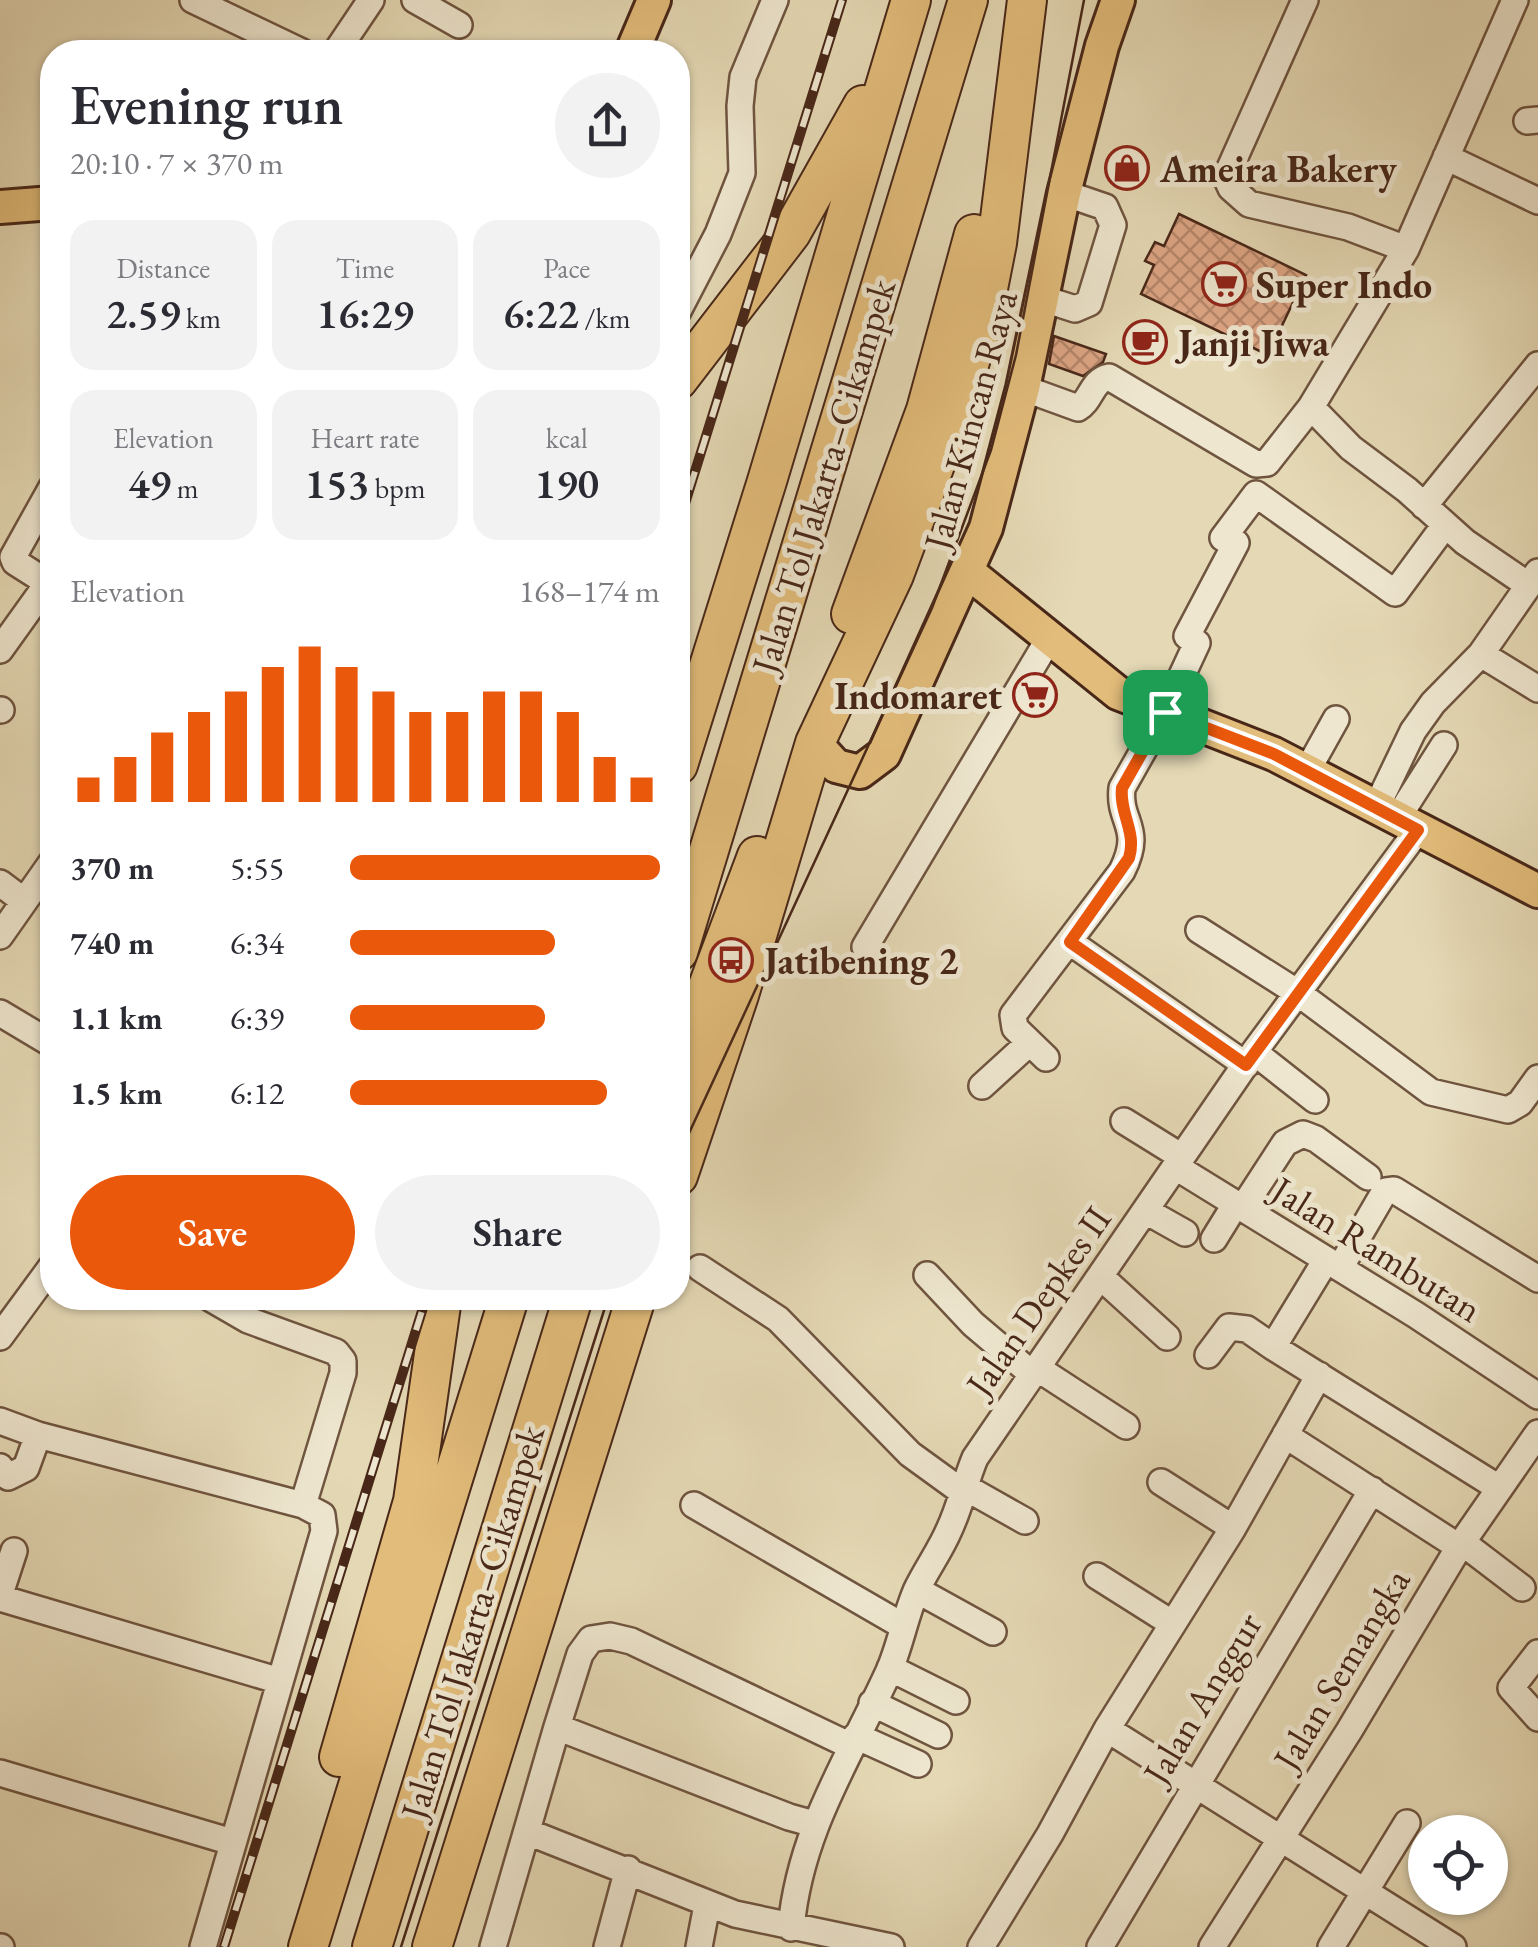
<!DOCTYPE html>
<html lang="en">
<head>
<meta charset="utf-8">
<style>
	body { margin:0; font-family:"EB Garamond",serif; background:#f2f2f3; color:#2b2b33; height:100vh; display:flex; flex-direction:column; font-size:38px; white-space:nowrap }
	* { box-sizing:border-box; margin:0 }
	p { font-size:32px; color:#7c7c81 }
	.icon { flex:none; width:55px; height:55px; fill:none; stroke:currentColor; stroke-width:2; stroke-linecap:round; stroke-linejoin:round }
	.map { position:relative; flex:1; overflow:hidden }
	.panel { position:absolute; left:40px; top:40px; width:650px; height:1270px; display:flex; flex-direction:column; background:#fff; border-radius:40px; box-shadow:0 2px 8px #0004 }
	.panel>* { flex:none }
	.tools { position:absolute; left:1408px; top:1815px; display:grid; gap:20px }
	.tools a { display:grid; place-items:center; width:100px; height:100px; border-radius:50%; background:#fff; box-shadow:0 2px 8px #0004; font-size:50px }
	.pin { position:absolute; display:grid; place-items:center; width:85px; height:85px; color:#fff; margin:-42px; border-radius:20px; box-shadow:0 5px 15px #0006 }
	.round { display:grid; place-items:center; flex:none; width:105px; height:105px; border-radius:52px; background:#f2f2f3 }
	.head { display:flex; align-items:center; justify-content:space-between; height:170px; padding:0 30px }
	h1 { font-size:55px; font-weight:600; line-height:75px }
	.figures { display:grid; grid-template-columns:repeat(3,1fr); gap:15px; height:170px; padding:10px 30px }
	.figures div { display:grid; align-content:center; border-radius:25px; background:#f2f2f3; text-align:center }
	.figures b { font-size:42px; font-weight:600 }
	.figures small { font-size:28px; font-weight:400 }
	.figures p { font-size:28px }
	.chart { height:280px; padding:20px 30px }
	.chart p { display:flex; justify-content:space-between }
	.chart svg { width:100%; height:180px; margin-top:10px; stroke:#ea580c; stroke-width:6 }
	.primary-button { display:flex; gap:20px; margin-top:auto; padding:20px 30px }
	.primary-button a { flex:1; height:115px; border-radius:60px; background:#ea580c; color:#fff; font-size:40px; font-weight:600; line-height:115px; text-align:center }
	.primary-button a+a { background:#f2f2f3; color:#2b2b33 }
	ul { padding:0 30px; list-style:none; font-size:32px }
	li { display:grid; grid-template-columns:160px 120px 1fr; align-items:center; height:75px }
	li i { height:25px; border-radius:12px; background:#ea580c }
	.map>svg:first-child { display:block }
</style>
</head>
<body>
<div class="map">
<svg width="1538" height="1947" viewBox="0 0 1538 1947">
	<defs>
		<pattern id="building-cross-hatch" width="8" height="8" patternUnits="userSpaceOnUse" patternTransform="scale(2.5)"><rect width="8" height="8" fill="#dda584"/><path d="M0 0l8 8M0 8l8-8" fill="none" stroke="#b5866b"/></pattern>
	</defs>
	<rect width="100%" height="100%" fill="#e5d9b5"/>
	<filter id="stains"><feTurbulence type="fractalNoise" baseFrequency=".002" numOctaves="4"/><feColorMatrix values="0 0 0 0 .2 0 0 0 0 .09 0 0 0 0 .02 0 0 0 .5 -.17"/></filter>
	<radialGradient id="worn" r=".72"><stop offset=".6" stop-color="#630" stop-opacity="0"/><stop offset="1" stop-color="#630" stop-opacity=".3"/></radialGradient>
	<path fill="url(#building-cross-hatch)" stroke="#482718" stroke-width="2.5" d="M 1179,214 L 1306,275 L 1268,355 L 1141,294 L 1154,265 L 1145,261 L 1155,242 L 1164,246 Z
		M 1054,336 L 1106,354 L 1103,362 L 1083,376 L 1049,364 Z"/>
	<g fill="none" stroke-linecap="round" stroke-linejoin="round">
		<g stroke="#6f543f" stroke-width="30">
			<path id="minor" d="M 193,0 L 302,52
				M 415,0 L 459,25
				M 1305,0 L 1226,177 L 1231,188 L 1249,204 L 1348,227 L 1406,249
				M 336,52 L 371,0
				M 1527,121 L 1538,120
				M 1446,157 L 1538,201
				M 1044,299 L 1075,309 L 1089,303 L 1113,225 L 1105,207 L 1064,193
				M 678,311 L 718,234 L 742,173 L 740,106 L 743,77 L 775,0
				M 1023,388 L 1078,408 C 1091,401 1092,380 1109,377 L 1256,464 L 1267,463 L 1311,407 L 1406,249 L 1515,0
				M 1311,407 L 1351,448 L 1407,490 L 1465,542 L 1528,585
				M 1424,506 L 1538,365
				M 48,583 L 15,562 L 13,557 L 52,487
				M 0,650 L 48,583 L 52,586
				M 1481,654 L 1538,572
				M 0,710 L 1,710
				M 1307,771 L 1336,719
				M 1376,808 L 1413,731 L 1433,703 L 1481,654 L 1538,689
				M 1397,819 L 1444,745
				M 0,883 L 24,901
				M 1199,930 L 1298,993 L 1431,1092 L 1508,1110 L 1520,1103 L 1538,1078
				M 0,936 L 52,862
				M 1070,942 L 1246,1065
				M 865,947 L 1050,637
				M 0,1013 L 52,1044
				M 1254,1052 L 1315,1100
				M 1046,1058 L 1015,1028 L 1013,1015 L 1122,871 C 1144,827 1118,823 1122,788 L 1165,712 L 1197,643 L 1187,636 L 1236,543 L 1223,538 L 1256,494 L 1395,593 L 1445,525
				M 982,1086 L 1028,1044
				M 1124,1121 L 1182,1157
				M 1176,1167 L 1416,1315 L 1538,1396
				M 1242,1209 L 1285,1143 L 1303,1134 L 1316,1139 L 1368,1177
				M 1146,1211 L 1185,1233
				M 1214,1239 L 1235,1205
				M 1326,1260 L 1273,1347 L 1499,1488
				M 700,1268 L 778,1319 L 910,1454 L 961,1491
				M 1340,1268 L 1382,1196 L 1386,1191 L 1394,1190 L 1538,1279
				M 927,1275 L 973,1324 L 1032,1374
				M 1101,1277 L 1167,1337
				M 0,1337 L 52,1266
				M 1208,1355 L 1229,1327 L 1247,1329 L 1273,1347
				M 1037,1368 L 1126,1426
				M 0,1421 L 38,1435 L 303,1505
				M 1285,1435 L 1459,1547
				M 0,1467 L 8,1477 L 26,1468 L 38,1435
				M 1161,1482 L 1233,1528
				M 963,1486 L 1025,1521
				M 694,1505 L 903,1626
				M 1463,1543 L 1522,1588
				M 1097,1576 L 1173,1624
				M 917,1590 L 993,1632
				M 0,1594 L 14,1551
				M 0,1598 L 280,1681
				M 1538,1653 L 1511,1688 L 1538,1718
				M 890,1668 L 956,1701
				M 872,1703 L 938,1735
				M 557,1727 L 789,1817 L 814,1824
				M 1107,1729 L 1453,1947
				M 856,1736 L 918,1764
				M 0,1773 L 232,1842
				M 528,1832 L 735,1914 L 891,1947
				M 791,1928 C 800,1830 849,1759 889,1671 C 900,1646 905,1617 916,1591 C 926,1570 940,1551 949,1530 C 960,1507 965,1482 975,1458 L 1254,1052 L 1418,830
				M 0,1947 L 1,1947
				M 203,1947 L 324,1531 L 322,1515 L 303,1505 L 343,1373 L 343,1361 L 336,1352 L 248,1320 L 210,1298
				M 493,1947 L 557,1727 L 580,1654 L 591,1639 L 610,1636 L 631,1641 L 851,1746
				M 607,1947 L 628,1869
				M 699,1947 L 707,1905
				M 981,1947 L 1050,1834 L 1107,1729 L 1233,1528 L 1319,1375
				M 1100,1947 L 1372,1490
				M 1212,1947 L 1349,1731 L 1459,1547 L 1538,1433
				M 1331,1947 L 1407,1823"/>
		</g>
		<g stroke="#482718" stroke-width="38">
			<path id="major" d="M 632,52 L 654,0
				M 0,207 L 52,203
				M 968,572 L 1118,693 L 1274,754 L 1538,891
				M 815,743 L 836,766 L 860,772 L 884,754 L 986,528 L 1023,388 L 1064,193 L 1102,46 L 1118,0"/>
		</g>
		<g stroke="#482718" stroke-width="42">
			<path id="highway" d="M 678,380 L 791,233 L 863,105
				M 851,614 L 926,410 L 974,234
				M 678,765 L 767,481 L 911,0
				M 678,952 L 968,0
				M 678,1066 L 757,856
				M 678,1176 L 739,995 L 815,743 L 894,575 L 952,419 L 980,329 L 997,243 L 1027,0
				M 339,1757 L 413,1501 L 442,1298
				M 308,1947 L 509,1298
				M 372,1947 L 573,1298
				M 432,1947 L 636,1298"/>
		</g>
		<use href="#minor" stroke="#eee6cf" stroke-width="25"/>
		<use href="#major" stroke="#e2bc7a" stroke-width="32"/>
		<use href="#highway" stroke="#e2bc7a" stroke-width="38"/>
		<path stroke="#482718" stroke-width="2.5" d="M 678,1157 L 932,608 L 991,450 L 1016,355 L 1084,0
			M 401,1947 L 608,1298"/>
		<g stroke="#482718" stroke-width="10">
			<path id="rail" d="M 678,526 L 842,0
				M 224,1947 L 426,1298"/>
		</g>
		<use href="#rail" stroke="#eee6cf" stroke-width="6" stroke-dasharray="19" stroke-linecap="butt"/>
	</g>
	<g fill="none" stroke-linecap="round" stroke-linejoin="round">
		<g stroke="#fff" stroke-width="20">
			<path id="route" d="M 1165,712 L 1274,754 L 1418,830 L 1246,1065 L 1070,942 L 1129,858 C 1137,832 1119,813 1122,788 Z"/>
		</g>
		<use href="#route" stroke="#ea580c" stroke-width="12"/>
	</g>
	<defs>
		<g id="shop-ring" transform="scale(2.25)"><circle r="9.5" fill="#eee6cf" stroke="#8f2418" stroke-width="1.5"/><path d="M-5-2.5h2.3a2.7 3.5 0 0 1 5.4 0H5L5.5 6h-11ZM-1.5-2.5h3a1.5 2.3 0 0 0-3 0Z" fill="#8f2418"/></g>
		<g id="supermarket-ring" transform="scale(2.25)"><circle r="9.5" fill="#eee6cf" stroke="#8f2418" stroke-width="1.5"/><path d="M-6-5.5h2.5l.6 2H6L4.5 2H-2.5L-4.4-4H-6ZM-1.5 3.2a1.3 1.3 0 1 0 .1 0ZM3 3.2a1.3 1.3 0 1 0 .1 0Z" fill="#8f2418"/></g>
		<g id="cafe-ring" transform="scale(2.25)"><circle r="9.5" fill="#eee6cf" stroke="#8f2418" stroke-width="1.5"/><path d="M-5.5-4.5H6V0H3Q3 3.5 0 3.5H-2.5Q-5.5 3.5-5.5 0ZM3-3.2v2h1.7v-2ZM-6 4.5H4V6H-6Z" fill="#8f2418"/></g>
		<g id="bus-ring" transform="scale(2.25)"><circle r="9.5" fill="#eee6cf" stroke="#8f2418" stroke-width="1.5"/><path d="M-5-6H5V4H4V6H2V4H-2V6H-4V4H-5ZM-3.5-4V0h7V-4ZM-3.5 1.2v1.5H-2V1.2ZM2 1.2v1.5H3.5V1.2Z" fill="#8f2418"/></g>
	</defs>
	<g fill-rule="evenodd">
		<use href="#shop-ring" x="1127" y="168"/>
		<use href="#supermarket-ring" x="1224" y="284"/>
		<use href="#cafe-ring" x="1145" y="342"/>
		<use href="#supermarket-ring" x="1035" y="695"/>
		<use href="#bus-ring" x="731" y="960"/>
	</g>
	<g text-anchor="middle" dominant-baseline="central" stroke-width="10" stroke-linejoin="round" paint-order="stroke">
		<g font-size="38" font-weight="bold" fill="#482718" stroke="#eee6cf" text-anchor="start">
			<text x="1160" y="168">Ameira Bakery</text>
			<text x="1256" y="284">Super Indo</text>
			<text x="1178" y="342">Janji Jiwa</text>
			<text x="1002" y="695" text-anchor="end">Indomaret</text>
			<text x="764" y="960">Jatibening 2</text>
		</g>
		<g font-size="38" fill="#482718" stroke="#eee6cf">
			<text transform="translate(970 420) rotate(-75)">Jalan Kincan Raya</text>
			<text transform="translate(823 476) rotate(-73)">Jalan Tol Jakarta–Cikampek</text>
			<text transform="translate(1377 1249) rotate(32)">Jalan Rambutan</text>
			<text transform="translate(1038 1301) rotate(-55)">Jalan Depkes II</text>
			<text transform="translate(472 1622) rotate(-73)">Jalan Tol Jakarta–Cikampek</text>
			<text transform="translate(1341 1669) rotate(-59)">Jalan Semangka</text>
			<text transform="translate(1202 1698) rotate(-59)">Jalan Anggur</text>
		</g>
	</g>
	<rect width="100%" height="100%" filter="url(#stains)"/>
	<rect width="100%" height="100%" fill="url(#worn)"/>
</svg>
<div class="tools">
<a><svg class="icon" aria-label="locate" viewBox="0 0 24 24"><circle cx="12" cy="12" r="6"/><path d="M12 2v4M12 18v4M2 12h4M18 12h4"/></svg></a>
</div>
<div class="pin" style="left:1165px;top:712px;background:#1e9e55"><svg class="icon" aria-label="arrive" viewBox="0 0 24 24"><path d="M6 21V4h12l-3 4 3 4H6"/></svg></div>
<section class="panel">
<div class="head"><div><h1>Evening run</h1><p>20:10 · 7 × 370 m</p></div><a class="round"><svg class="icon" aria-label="share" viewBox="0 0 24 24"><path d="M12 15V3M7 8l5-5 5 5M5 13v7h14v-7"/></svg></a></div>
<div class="figures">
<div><p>Distance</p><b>2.59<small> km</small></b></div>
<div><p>Time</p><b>16:29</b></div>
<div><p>Pace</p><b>6:22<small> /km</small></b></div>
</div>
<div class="figures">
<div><p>Elevation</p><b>49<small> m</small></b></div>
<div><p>Heart rate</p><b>153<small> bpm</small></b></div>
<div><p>kcal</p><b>190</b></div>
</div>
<div class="chart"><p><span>Elevation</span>168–174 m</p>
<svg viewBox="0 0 160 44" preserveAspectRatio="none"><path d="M5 44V38M15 44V33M25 44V27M35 44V22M45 44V17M55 44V11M65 44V6M75 44V11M85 44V17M95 44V22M105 44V22M115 44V17M125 44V17M135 44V22M145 44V33M155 44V38"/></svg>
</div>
<ul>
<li><b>370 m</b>5:55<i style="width:100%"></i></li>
<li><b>740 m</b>6:34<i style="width:66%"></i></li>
<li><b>1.1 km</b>6:39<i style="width:63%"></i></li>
<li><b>1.5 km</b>6:12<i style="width:83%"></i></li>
</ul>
<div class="primary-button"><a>Save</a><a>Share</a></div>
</section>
</div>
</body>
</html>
